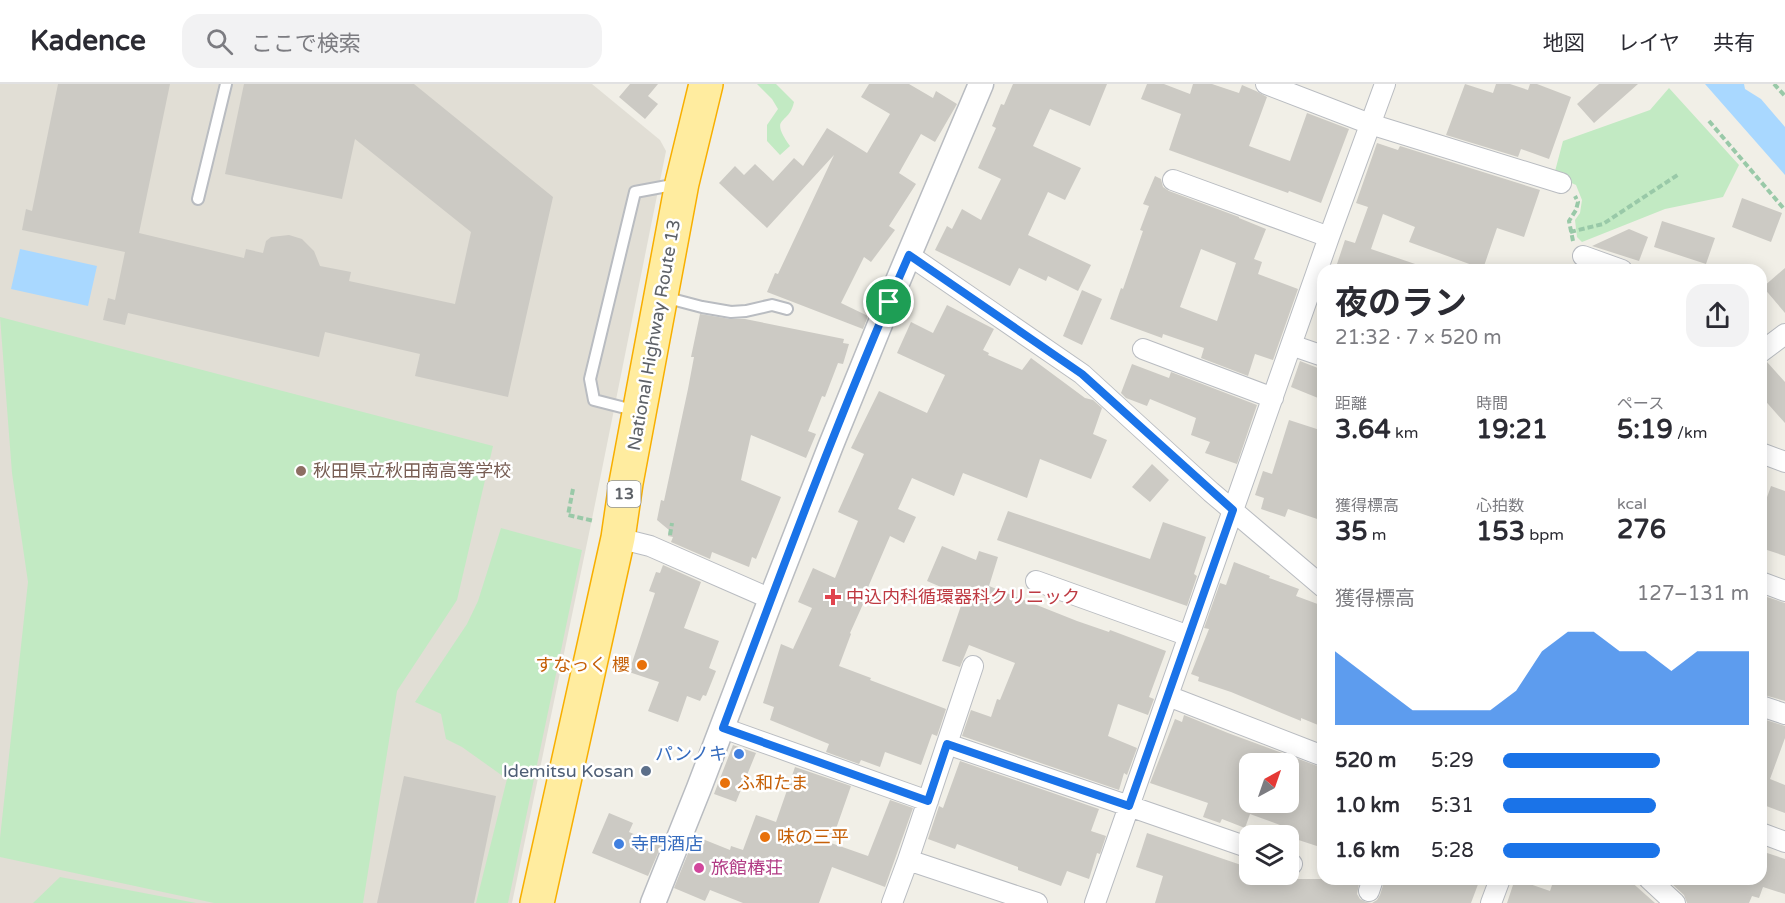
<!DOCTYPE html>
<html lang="ja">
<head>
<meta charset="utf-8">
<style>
	body { margin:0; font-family:"Varela Round","Noto Sans JP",sans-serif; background:#f2f2f3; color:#2b2b33; height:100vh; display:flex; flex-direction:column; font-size:22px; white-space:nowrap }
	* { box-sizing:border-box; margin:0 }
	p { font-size:20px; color:#7c7c81 }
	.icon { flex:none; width:33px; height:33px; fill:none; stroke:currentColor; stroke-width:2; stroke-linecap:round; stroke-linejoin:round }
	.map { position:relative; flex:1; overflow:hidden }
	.drawer { position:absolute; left:1317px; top:180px; width:450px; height:621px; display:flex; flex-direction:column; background:#fff; border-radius:18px; box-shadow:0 3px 15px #0003 }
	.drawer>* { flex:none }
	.needle { width:39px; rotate:40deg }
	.fabs { position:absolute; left:1239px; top:669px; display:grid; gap:12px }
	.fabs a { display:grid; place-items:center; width:60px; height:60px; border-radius:12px; background:#fff; box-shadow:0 3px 15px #0003; font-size:30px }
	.pin { position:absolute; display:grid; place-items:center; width:51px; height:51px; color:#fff; margin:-26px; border:3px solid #fff; border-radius:50%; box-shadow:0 2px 6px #0007 }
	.round { display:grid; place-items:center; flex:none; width:63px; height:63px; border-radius:18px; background:#f2f2f3 }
	.head { display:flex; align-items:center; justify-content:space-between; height:102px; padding:0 18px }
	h1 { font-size:33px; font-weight:700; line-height:45px }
	.metrics { display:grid; grid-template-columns:repeat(3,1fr); gap:9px; height:102px; padding:6px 18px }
	.metrics div { display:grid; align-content:center }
	.metrics b { font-size:26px; font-weight:700 }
	.metrics small { font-size:16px; font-weight:400 }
	.metrics p { font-size:16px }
	.chart { height:168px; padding:12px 18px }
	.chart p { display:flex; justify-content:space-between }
	.chart svg { width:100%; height:108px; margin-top:6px; fill:#1a73e8; opacity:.7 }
	ul { padding:0 18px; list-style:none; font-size:20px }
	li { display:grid; grid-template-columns:96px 72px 1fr; align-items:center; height:45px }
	li i { height:15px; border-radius:8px; background:#1a73e8 }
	header { display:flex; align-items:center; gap:36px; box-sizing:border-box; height:84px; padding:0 30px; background:#fff; border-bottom:2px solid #e1e1e2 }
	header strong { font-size:28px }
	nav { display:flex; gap:33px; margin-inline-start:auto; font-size:21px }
	.search { width:420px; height:54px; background:#f2f2f3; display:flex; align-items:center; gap:15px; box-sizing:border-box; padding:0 21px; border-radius:18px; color:#7c7c81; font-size:22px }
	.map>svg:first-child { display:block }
</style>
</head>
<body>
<header>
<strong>Kadence</strong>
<div class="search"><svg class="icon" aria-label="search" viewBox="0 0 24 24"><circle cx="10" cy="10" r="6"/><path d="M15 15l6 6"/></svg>ここで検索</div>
<nav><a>地図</a><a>レイヤ</a><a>共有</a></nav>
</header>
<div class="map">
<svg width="1785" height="819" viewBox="0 0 1785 819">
	<rect width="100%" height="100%" fill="#f1efe7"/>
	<path fill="#e1ded5" d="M 0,0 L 592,0 L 660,56 L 666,67 L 592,435 L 512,819 L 0,819 Z"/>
	<path fill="#c2eac3" d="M 757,0 L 776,0 L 794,18 C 789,42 768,31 790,62 L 780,71 L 767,57 L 767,41 L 778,25 L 772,15 Z
		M 1669,4 L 1739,81 L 1723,113 L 1665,125 L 1582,158 L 1577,153 L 1575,136 L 1580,129 L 1582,116 L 1576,101 L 1554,91 L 1563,57 L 1650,26 Z
		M 0,233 L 493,362 L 457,516 L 397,607 L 363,819 L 214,819 L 0,773 L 0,754 L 28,498 L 12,389 Z
		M 501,444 L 582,466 L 508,819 L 476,819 L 507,695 L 462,663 L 446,655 L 441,630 L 415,618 L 467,540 L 478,517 Z
		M 60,793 L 196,819 L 33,819 Z"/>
	<path fill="#a9d8ff" d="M 1705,0 L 1744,0 L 1745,5 L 1761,15 L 1785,43 L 1785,91 Z
		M 20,165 L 97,182 L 88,222 L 11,205 Z"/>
	<path fill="#cccac4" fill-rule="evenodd" d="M 58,0 L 170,0 L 139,149 L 244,174 L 246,165 L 263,169 L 266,157 L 271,153 L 289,151 L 302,155 L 314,167 L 320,182 L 351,188 L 349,197 L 455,220 L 471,148 L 355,55 L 342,115 L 225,90 L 244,0 L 414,0 L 553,113 L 508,313 L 415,292 L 420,270 L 325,248 L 319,273 L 128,229 L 125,241 L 103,236 L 108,214 L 115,216 L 125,168 L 22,146 L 26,125 L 32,127 Z
		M 630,0 L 658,0 L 648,12 L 658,20 L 645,35 L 619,13 Z
		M 869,0 L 909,0 L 933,14 L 936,7 L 957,20 L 935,58 L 921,50 L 899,89 L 916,100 L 889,142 L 895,146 L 871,178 L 864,173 L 841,219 L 868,232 L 863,245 L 767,208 L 775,189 L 778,190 L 834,71 L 767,144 L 719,99 L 735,82 L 744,91 L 755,80 L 773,97 L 794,74 L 803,82 L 827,44 L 867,69 L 890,30 L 861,13 Z
		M 1013,0 L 1107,0 L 1090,42 L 1050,25 L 1033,62 L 1081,84 L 1065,116 L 1048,108 L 1028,151 L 1091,181 L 1078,207 L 1048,192 L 1046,197 L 1019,184 L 1010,202 L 935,166 L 947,142 L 952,145 L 962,125 L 981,136 L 1001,95 L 978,84 L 996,44 L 992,42 L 1001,20 L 1004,21 Z
		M 1147,0 L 1164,0 L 1190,10 L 1193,0 L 1212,0 L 1239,9 L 1242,1 L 1256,7 L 1267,13 L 1249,62 L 1290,77 L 1307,29 L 1349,45 L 1321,119 L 1289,107 L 1288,109 L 1169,66 L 1181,30 L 1141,15 Z
		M 1465,0 L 1493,9 L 1496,0 L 1510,0 L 1528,6 L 1530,0 L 1537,0 L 1571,13 L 1549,75 L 1521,65 L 1518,73 L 1446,51 Z
		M 1599,0 L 1638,0 L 1594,39 L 1577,20 Z
		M 1377,59 L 1398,66 L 1400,62 L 1540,106 L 1524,153 L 1497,144 L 1483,185 L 1409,158 L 1415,143 L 1383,130 L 1371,165 L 1424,183 L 1424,186 L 1335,186 L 1345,156 L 1355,159 L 1368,123 L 1356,119 Z
		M 1155,92 L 1161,95 L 1163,103 L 1169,107 L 1239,133 L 1239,134 L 1266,145 L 1254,175 L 1262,178 L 1258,190 L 1298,205 L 1273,276 L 1255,270 L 1248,292 L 1201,274 L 1204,264 L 1163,250 L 1162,254 L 1110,235 L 1121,204 L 1123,205 L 1143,147 L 1140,146 L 1149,122 L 1143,120 ZM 1201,165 L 1236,179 L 1217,237 L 1180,223 Z
		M 1742,114 L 1782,129 L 1771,158 L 1732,143 Z
		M 1662,137 L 1715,154 L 1706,180 L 1654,163 Z
		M 1629,145 L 1648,153 L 1639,177 L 1592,162 Z
		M 1785,184 L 1785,229 L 1763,203 Z
		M 1082,206 L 1102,215 L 1082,261 L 1063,252 Z
		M 947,221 L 994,245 L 983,266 L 989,269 L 988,271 L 1022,286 L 1031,274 L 1085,314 L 1093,316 L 1102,324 L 1093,350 L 1107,356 L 1091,395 L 1040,375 L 1027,414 L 963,389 L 954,412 L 912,394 L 898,425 L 916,433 L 904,459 L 890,452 L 866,508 L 868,509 L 850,549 L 851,550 L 839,582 L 871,594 L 870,596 L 946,625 L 937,652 L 932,650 L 921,681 L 885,668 L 880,683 L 861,676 L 859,680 L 826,668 L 829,660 L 770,636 L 774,623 L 763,619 L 781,560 L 793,565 L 812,524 L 798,518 L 813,484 L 835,494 L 858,437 L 838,428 L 864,370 L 851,364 L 879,307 L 927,329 L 945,291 L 897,269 L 911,238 L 933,249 Z
		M 700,230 L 730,235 L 745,235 L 844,255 L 843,259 L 849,260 L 843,280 L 838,279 L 825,313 L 822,312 L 808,347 L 816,350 L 806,374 L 751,351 L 741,396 L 781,413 L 756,475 L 752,473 L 749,483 L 712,468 L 710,475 L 671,458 L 673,453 L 668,452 L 669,446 L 657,436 L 661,416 L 664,417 L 688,305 L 694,273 L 691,273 Z
		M 1300,277 L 1323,286 L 1323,316 L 1291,303 Z
		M 1767,278 L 1785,298 L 1785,339 L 1761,312 L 1761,280 Z
		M 1132,280 L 1169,294 L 1171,288 L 1257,321 L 1237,380 L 1205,369 L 1210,358 L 1191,351 L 1196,334 L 1150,315 L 1147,322 L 1126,314 L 1121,309 Z
		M 1289,336 L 1323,347 L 1323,437 L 1288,425 L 1285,433 L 1261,425 L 1264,414 L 1255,411 L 1263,387 L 1272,390 Z
		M 1152,380 L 1169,396 L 1150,418 L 1132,403 Z
		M 1771,402 L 1785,407 L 1785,472 L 1761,464 L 1761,430 Z
		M 1008,427 L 1150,475 L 1163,438 L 1206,453 L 1194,490 L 1197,492 L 1187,522 L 997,456 Z
		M 942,462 L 976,476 L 979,467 L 998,473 L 989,502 L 1077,537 L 1109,548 L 1110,546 L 1166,567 L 1149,613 L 1154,615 L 1148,631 L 1118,620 L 1108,652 L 1137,664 L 1127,691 L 1124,689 L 1119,706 L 962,652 L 971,626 L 991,633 L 997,615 L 1000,616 L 1015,579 L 969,561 L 960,583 L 942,577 L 964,513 L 927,497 Z
		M 1234,478 L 1270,492 L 1269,494 L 1299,505 L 1296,512 L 1323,522 L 1323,526 L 1317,543 L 1323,545 L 1323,643 L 1301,634 L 1301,637 L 1231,608 L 1198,597 L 1199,593 L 1191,590 L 1209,545 L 1204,544 L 1220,499 L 1226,501 Z
		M 663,481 L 701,498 L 684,544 L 719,557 L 709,584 L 716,587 L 706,612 L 703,611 L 700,617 L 687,612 L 678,638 L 648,627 L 659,598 L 629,588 L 655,509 L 649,507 L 656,488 L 660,489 Z
		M 1761,511 L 1785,519 L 1785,617 L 1761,610 Z
		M 1184,631 L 1228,649 L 1323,684 L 1323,764 L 1277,749 L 1280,741 L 1250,730 L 1245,744 L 1222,735 L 1220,739 L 1203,733 L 1208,719 L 1150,699 L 1175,635 L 1182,638 ZM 1250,680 L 1288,680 L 1288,718 L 1250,718 Z
		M 1766,636 L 1785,642 L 1785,654 L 1770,695 L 1785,701 L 1785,729 L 1761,720 L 1761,649 Z
		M 733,661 L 756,669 L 736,718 L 714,710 Z
		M 960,677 L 1099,725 L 1091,747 L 1106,752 L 1100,770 L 1097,769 L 1089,795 L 1067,787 L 1061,802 L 1018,786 L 1018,783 L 957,760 L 955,765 L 928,755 L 939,722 L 943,724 Z
		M 795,683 L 851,702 L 831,759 L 868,772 L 890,716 L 913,724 L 885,803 L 832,783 L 819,819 L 743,819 L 710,806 L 705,817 L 674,804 L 695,752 L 730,766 L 731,762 L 743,766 L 756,731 L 776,738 Z
		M 404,692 L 496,712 L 474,819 L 377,819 Z
		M 609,729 L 633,739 L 629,748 L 661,762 L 648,792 L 592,769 Z
		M 1147,749 L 1250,784 L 1250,790 L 1260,790 L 1258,795 L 1275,795 L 1288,800 L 1288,797 L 1293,799 L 1294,795 L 1360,795 L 1357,810 L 1360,815 L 1366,818 L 1372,819 L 1377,816 L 1380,811 L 1385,795 L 1480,795 L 1471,819 L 1155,819 L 1163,792 L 1136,783 Z
		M 1761,767 L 1785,775 L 1785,810 L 1763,803 L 1759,814 L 1752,812 L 1749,819 L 1687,819 L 1684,811 L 1672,800 L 1673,795 L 1761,795 Z
		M 1515,795 L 1550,807 L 1554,795 L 1628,795 L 1655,819 L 1507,819 Z"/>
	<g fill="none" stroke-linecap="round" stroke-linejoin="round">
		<g stroke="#b9bcc1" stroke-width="14">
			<path id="service" d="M 198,115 L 226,0
				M 664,213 L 702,223 L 731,228 L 746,227 L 772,221 L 787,225
				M 637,327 L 594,316 L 590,295 L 635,108 L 678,100"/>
		</g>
		<g stroke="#b9bcc1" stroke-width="22">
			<path id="minor" d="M 1266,0 L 1370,40 L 1561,99
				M 1173,96 L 1329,153
				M 909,171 L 1082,290 L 1211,408 L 1323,503
				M 1583,172 L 1622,186
				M 1291,261 L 1323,272
				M 1143,265 L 1273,314
				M 1761,268 L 1785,250
				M 1761,369 L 1785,378
				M 618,454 L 650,462 L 771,515
				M 1036,497 L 1189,552
				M 1761,498 L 1785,507
				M 1168,612 L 1323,672
				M 1761,622 L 1785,630
				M 723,644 L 928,717
				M 947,660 L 1129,722 L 1250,764
				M 1761,749 L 1785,758
				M 908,776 L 1037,819
				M 1288,778 L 1292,780
				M 1649,795 L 1675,819
				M 1369,807 L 1373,795
				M 892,819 L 908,776 L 973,582
				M 1095,819 L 1329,153 L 1385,0
				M 1491,819 L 1500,795"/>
		</g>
		<g stroke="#b9bcc1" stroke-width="27">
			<path id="tertiary" d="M 653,819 L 699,704 L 771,515 L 831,361 L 889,218 L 981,0"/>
		</g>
		<g stroke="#f8af00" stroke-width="36">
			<path id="trunk" d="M 537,819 L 618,454 L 626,399 L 682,99 L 706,0"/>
		</g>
		<path stroke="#99c9a8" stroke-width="4" stroke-dasharray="6 3" stroke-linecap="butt" d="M 1774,0 L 1785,12
			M 1709,37 L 1785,126
			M 1570,148 L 1603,140 L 1679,90
			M 1573,157 L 1569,137 L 1576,126 L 1578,118 L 1575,112
			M 573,405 L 568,431 L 594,437
			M 670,451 L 672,439"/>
		<use href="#service" stroke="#fff" stroke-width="10"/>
		<use href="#minor" stroke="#fff" stroke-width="20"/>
		<use href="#tertiary" stroke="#fff" stroke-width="24"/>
		<use href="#trunk" stroke="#ffec9f" stroke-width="33"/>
	</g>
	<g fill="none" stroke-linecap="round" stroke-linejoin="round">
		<g stroke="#fff" stroke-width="12">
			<path id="route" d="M 909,171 L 1082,290 L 1233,426 L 1129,722 L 947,660 L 928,717 L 723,644 C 782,485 841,326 909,171 Z"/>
		</g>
		<use href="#route" stroke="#1a73e8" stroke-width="8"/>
	</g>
	<circle fill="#8d6e63" stroke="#fff" stroke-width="2" cx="301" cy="387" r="6"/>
	<path fill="#e0444e" stroke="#fff" stroke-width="2" d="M830 504h6v6h6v6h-6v6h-6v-6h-6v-6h6z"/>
	<g fill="#e8710a" stroke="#fff" stroke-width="2">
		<circle cx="642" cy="581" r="6"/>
		<circle cx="725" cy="699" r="6"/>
		<circle cx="765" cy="753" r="6"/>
	</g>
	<g fill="#3f7fe0" stroke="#fff" stroke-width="2">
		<circle cx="739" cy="670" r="6"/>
		<circle cx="619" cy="760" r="6"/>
	</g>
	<circle fill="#5c6f8a" stroke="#fff" stroke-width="2" cx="646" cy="687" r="6"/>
	<circle fill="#d1479c" stroke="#fff" stroke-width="2" cx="699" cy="784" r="6"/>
	<g text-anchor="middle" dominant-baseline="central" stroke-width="5" stroke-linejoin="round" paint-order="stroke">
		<rect fill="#fff" stroke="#8e9195" stroke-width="1.5" x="607.5" y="397" width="33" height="26" rx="4.5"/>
		<g font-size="16" font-weight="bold" fill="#5e6268">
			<text x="624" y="410">13</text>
		</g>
		<g font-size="18" fill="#5e6268" stroke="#fff">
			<text transform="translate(654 251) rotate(-80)">National Highway Route 13</text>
		</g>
		<g font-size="18" fill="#785e54" stroke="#fff" text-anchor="start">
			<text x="313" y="387">秋田県立秋田南高等学校</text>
		</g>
		<g font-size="18" fill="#be3a42" stroke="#fff" text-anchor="start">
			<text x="846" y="513">中込内科循環器科クリニック</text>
		</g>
		<g font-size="18" fill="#c56008" stroke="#fff" text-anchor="start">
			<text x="630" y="581" text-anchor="end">すなっく 櫻</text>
			<text x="737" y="699">ふ和たま</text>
			<text x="777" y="753">味の三平</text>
		</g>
		<g font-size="18" fill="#366cbe" stroke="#fff" text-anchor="end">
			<text x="727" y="670">パンノキ</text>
			<text x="631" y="760" text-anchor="start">寺門酒店</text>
		</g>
		<g font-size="18" fill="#4e5e75" stroke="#fff" text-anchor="end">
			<text x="634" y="687">Idemitsu Kosan</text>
		</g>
		<g font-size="18" fill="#b23c85" stroke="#fff" text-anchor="start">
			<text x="711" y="784">旅館椿荘</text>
		</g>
	</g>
</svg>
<div class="fabs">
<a><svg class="needle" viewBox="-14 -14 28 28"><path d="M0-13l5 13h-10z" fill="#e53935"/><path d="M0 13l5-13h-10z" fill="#7c7c81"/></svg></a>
<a><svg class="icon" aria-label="layers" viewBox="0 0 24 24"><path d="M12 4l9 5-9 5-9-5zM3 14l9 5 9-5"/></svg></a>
</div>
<div class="pin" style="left:889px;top:218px;background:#1e9e55"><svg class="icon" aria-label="arrive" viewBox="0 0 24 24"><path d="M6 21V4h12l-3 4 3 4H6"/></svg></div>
<section class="drawer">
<div class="head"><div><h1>夜のラン</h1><p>21:32 · 7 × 520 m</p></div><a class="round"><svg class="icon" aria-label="share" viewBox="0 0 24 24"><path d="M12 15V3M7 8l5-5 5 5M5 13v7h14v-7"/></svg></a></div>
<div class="metrics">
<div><p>距離</p><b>3.64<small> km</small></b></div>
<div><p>時間</p><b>19:21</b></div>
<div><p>ペース</p><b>5:19<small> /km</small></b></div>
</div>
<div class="metrics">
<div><p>獲得標高</p><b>35<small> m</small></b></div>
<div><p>心拍数</p><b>153<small> bpm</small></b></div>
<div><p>kcal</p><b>276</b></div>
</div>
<div class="chart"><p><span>獲得標高</span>127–131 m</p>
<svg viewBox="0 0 160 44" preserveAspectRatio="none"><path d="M0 44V14L10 22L20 30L30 38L40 38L50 38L60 38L70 30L80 14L90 6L100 6L110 14L120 14L130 22L140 14L150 14L160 14V44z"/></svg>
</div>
<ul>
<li><b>520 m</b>5:29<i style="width:64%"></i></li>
<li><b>1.0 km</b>5:31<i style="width:62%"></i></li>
<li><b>1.6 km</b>5:28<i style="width:64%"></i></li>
</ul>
</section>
</div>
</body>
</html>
